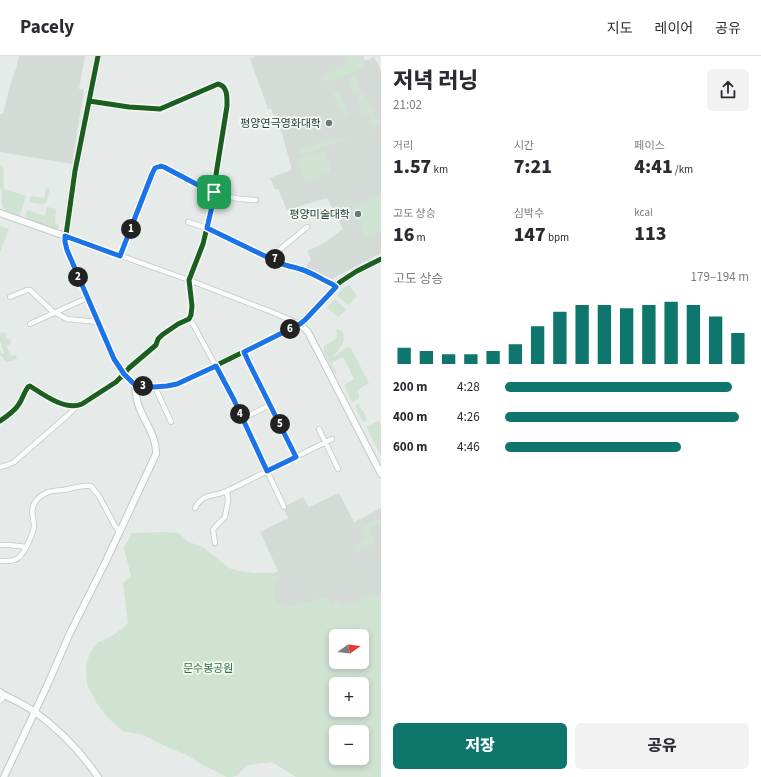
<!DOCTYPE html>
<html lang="ko">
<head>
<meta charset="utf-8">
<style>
	body { margin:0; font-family:"Source Sans 3","Noto Sans KR",sans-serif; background:#f2f2f3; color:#2b2b33; height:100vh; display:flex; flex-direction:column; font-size:15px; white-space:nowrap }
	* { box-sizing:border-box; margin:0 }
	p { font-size:13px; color:#7c7c81 }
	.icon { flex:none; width:22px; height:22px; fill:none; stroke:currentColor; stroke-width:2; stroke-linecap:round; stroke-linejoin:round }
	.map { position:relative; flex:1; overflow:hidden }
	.side { display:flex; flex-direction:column; background:#fff; width:380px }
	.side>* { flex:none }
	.needle { width:26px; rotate:76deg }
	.tools { position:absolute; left:329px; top:573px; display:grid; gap:8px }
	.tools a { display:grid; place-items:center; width:40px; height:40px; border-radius:6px; background:#fff; box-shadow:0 2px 6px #0003; font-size:20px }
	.pin { position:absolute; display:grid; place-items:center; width:34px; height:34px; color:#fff; margin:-17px; border-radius:8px; box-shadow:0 2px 6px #0006 }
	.km { position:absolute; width:20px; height:20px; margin:-10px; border-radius:50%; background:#222; color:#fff; font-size:11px; line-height:20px; text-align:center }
	.round { display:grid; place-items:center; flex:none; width:42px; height:42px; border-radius:6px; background:#f2f2f3 }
	.overview { display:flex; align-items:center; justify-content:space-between; height:68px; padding:0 12px }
	h1 { font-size:22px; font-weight:800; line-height:30px }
	.figures { display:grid; grid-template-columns:repeat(3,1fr); gap:6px; height:68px; padding:4px 12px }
	.figures div { display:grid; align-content:center }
	.figures b { font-size:20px; font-weight:800 }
	.figures small { font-size:11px; font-weight:400 }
	.figures p { font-size:11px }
	.chart { height:112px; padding:8px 12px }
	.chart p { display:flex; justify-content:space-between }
	.chart svg { width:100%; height:72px; margin-top:4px; stroke:#0f766e; stroke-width:6 }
	.primary-button { display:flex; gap:8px; margin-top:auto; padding:8px 12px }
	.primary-button a { flex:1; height:46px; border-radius:6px; background:#0f766e; color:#fff; font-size:16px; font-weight:800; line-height:46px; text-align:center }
	.primary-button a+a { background:#f2f2f3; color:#2b2b33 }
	ul { padding:0 12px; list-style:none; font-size:13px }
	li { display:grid; grid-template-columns:64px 48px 1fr; align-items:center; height:30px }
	li i { height:10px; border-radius:5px; background:#0f766e }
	header { display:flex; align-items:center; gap:24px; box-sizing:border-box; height:56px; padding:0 20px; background:#fff; border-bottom:1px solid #e1e1e2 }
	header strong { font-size:19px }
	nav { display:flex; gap:22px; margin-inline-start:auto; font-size:14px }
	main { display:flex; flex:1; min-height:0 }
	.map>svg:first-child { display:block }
</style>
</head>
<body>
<header>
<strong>Pacely</strong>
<nav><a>지도</a><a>레이어</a><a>공유</a></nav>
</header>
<main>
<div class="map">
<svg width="381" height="721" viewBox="0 0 381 721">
	<rect width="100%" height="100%" fill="#e6eae8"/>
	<path fill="#d4dbd7" d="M 19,0 L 85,0 L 79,33 L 84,34 L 72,108 L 0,96 L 0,58 L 3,58 L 11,26 L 16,13 Z
		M 256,0 L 363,0 L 365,5 L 374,1 L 381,14 L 381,197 L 330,224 L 306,211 L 311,203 L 307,195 L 324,187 L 343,173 L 327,142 L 287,154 L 278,133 L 275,133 L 270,122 L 291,114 L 291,110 L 283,82 L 283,80 L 271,53 L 268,53 L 250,3 Z
		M 339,437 L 354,466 L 381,452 L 381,549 L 364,558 L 277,554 L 262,522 L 278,515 L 260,476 L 288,462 L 283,451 L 303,441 L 309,451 Z"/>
	<path fill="#d0e2d2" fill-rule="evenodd" d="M 350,0 L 361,0 L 366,10 L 334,25 L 332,23 L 325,26 L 322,20 L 348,8 L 346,2 Z
		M 354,20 L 361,34 L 354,37 L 348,23 Z
		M 337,34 L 349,58 L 345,63 L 332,36 Z
		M 363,37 L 380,67 L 375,69 L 374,75 L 369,58 L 363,59 L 356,40 Z
		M 340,82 L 350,82 L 301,98 L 299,94 L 333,83 Z
		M 325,95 L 331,113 L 330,117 L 305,126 L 299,102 Z
		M 2,109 C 6,117 2,125 4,133 L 26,140 L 20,159 C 3,157 0,152 2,134 L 0,133 L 0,110 Z
		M 46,132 L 50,133 L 46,147 L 43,147 L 43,149 L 29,146 L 31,140 L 44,142 Z
		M 381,139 L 381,175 L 366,182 L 352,153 Z
		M 47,151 L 56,153 L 55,167 L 59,169 L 58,173 L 30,165 L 26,160 L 27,154 L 45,160 Z
		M 0,170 L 9,173 L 0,196 Z
		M 349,229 L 357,240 L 348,249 L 337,240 L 343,232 Z
		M 335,243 L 346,254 L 338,261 L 327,252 Z
		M 338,273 L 342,275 C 347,287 340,291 333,301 C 341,297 342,293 350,291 L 369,327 L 357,334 L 359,340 L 359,343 L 352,346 L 344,329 L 354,323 L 343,301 L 331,307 L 337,317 L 335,318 L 324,296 L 324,290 L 333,285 L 337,281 L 336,274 Z
		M 5,276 L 7,283 L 10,283 L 11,288 L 6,289 L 11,300 L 16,299 L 17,303 L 7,306 L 0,299 L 0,295 L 2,298 L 4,297 L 0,284 L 0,277 Z
		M 359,348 L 362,355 L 363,354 L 367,364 L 363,366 L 355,350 Z
		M 379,365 L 381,368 L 381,400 L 366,371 Z
		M 381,462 L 381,466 L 368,473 L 375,486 L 360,493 L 360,498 L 355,497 L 356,489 L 367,484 L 361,472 Z
		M 166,476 L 178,477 L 189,486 L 203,491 L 229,512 L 238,515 L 257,517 L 276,517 L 278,524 L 273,528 C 273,539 275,546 285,552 L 327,541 L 335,555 L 333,547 L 336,544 L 340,549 L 345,549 L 360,544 L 360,540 L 366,541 L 381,538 L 381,721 L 296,721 L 272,706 L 248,709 L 237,719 L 232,721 L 227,721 L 201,708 L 187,699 L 167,691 L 143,679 L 123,675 L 107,661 L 96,646 L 87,629 L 86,612 L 88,603 L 90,597 L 98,586 C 107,584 122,574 128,567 L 123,527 L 131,520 L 124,492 L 132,477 ZM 336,580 L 362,580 L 362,606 L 336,606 ZM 336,628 L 362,628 L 362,654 L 336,654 ZM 336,676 L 362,676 L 362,702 L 336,702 Z"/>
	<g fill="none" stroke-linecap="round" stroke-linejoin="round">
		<g stroke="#c3c7c5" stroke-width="6">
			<path id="minor" d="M 188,166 L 207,172 L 267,201 L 272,200 L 307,171
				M 65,180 L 186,223 L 272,256 L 300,268
				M 120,199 L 152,119 C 155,113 157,109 164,111 C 185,122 211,138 235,142 C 241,144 249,143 256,144
				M 272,200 C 281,211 288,209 300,213 C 311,216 321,223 331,228 L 336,231
				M 10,241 L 27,234 L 30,234 L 52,255 L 67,263 L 98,266
				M 189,263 L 193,268 L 234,344 L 284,451
				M 30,268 L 87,242
				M 244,296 L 296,401
				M 155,331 L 171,366
				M 242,363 L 270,349
				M 0,365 C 7,360 15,355 19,348 C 23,342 24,336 28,331 L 30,330 C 44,339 65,355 82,348 L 116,326 L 124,318 L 129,312 L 156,289 L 158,283 L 162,279 L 178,268 L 189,263 L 191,259 L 192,250 L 189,224 L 203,188 L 213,146 L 214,131 L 227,50 C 227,42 228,30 218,28 L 160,53 L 129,51 L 89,45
				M 319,373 L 338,413
				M 0,411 L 7,409 L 14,406 L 68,359 L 77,350
				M 195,452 C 204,436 212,442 227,435 L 332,383
				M 215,487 L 213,474 L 215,471 L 225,461 L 228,445 L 227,435
				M 0,489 L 10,489 L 26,491
				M 0,505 C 6,505 13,506 18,502 C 24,498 34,477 34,469 C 33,461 30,452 36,445 C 38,441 44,438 48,436 C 53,435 59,434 64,434 C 73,432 82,429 91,430 L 99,440 L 115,470 L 120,476
				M 0,645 L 4,640"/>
		</g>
		<g stroke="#c3c7c5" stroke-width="8">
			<path id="tertiary" d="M 98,0 L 75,115 L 65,186 L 75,213 L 114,303 L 124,318 L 135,329 L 155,331 L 167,330 L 177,328 L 215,310 L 300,268 L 305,264 L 340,226 L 357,215 L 381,203
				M 0,157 L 65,180
				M 300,268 L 308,276 L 381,418
				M 0,636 C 4,640 9,641 14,644 C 21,647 29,652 35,656 C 60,674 81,696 98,721
				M 4,721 L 46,632 L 70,577 L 106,505 L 156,398 C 157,380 143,364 138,348 C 136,342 136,335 135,329"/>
		</g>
		<use href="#minor" stroke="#fbfcfc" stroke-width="4.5"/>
		<use href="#tertiary" stroke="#fbfcfc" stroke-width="6"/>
		<g stroke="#f4f9f5" stroke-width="8">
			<path id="cycleway" d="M 98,0 L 75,115 L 65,186 L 75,213 L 114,303 L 124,318 L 135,329 L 155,331 L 167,330 L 177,328 L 215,310 L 300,268 L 305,264 L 340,226 L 357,215 L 381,203
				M 0,365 C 7,360 15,355 19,348 C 23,342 24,336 28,331 L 30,330 C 44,339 65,355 82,348 L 116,326 L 124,318 L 129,312 L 156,289 L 158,283 L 162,279 L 178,268 L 189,263 L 191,259 L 192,250 L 189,224 L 203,188 L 213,146 L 214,131 L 227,50 C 227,42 228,30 218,28 L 160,53 L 129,51 L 89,45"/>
		</g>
		<use href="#cycleway" stroke="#1b5e20" stroke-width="5"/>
	</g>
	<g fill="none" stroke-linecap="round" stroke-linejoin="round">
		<g stroke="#fff" stroke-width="8">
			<path id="route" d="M 161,110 L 164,111 L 198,129 L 214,136 L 213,146 L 207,172 L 267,201 L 272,200 C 280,211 289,209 300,213 C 311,216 321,223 332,228 L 336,231 L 305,264 L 300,268 L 244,296 L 249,307 L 296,401 L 267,415 L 234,344 L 216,310 L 177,328 L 167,330 L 154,331 L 135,329 L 124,318 L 114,303 L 67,194 L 65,186 L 65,180 L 120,200 L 152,118 L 155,112 Z"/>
		</g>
		<use href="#route" stroke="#1a73e8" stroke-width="5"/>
	</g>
	<g fill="#687a71" stroke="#f4f9f5" stroke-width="1.5">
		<circle cx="329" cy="67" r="4"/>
		<circle cx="358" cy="158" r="4"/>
	</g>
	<g text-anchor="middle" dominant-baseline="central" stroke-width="3.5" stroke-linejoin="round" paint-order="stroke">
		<g font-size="11" fill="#243d31" stroke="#f4f9f5" text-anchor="end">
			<text x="321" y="67">평양연극영화대학</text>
			<text x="350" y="158">평양미술대학</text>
		</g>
		<g font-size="11" fill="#31713c" stroke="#f4f9f5">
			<text x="208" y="612">문수봉공원</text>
		</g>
	</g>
</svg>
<div class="tools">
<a><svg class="needle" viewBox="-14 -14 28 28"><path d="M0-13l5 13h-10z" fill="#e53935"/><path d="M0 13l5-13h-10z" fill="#7c7c81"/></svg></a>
<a>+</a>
<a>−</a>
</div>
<div class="pin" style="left:214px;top:136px;background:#1e9e55"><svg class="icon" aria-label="arrive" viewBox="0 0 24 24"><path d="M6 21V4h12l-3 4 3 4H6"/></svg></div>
<b class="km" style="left:131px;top:173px">1</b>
<b class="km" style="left:78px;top:221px">2</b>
<b class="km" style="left:143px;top:330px">3</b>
<b class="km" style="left:240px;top:358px">4</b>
<b class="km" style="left:280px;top:368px">5</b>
<b class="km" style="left:290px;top:273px">6</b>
<b class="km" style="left:275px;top:203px">7</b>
</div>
<section class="side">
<div class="overview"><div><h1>저녁 러닝</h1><p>21:02</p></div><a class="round"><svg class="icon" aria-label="share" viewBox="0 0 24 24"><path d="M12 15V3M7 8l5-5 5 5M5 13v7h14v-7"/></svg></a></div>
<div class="figures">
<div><p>거리</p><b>1.57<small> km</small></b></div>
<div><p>시간</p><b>7:21</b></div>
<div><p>페이스</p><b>4:41<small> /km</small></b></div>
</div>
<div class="figures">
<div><p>고도 상승</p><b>16<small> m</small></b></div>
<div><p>심박수</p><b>147<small> bpm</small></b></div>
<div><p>kcal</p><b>113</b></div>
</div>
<div class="chart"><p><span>고도 상승</span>179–194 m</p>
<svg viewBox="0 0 160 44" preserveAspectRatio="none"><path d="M5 44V34M15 44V36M25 44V38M35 44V38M45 44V36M55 44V32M65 44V21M75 44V12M85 44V8M95 44V8M105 44V10M115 44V8M125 44V6M135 44V8M145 44V15M155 44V25"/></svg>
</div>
<ul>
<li><b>200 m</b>4:28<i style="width:93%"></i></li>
<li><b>400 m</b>4:26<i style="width:96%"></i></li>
<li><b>600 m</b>4:46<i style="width:72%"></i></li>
</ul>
<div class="primary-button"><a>저장</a><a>공유</a></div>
</section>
</main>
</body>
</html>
